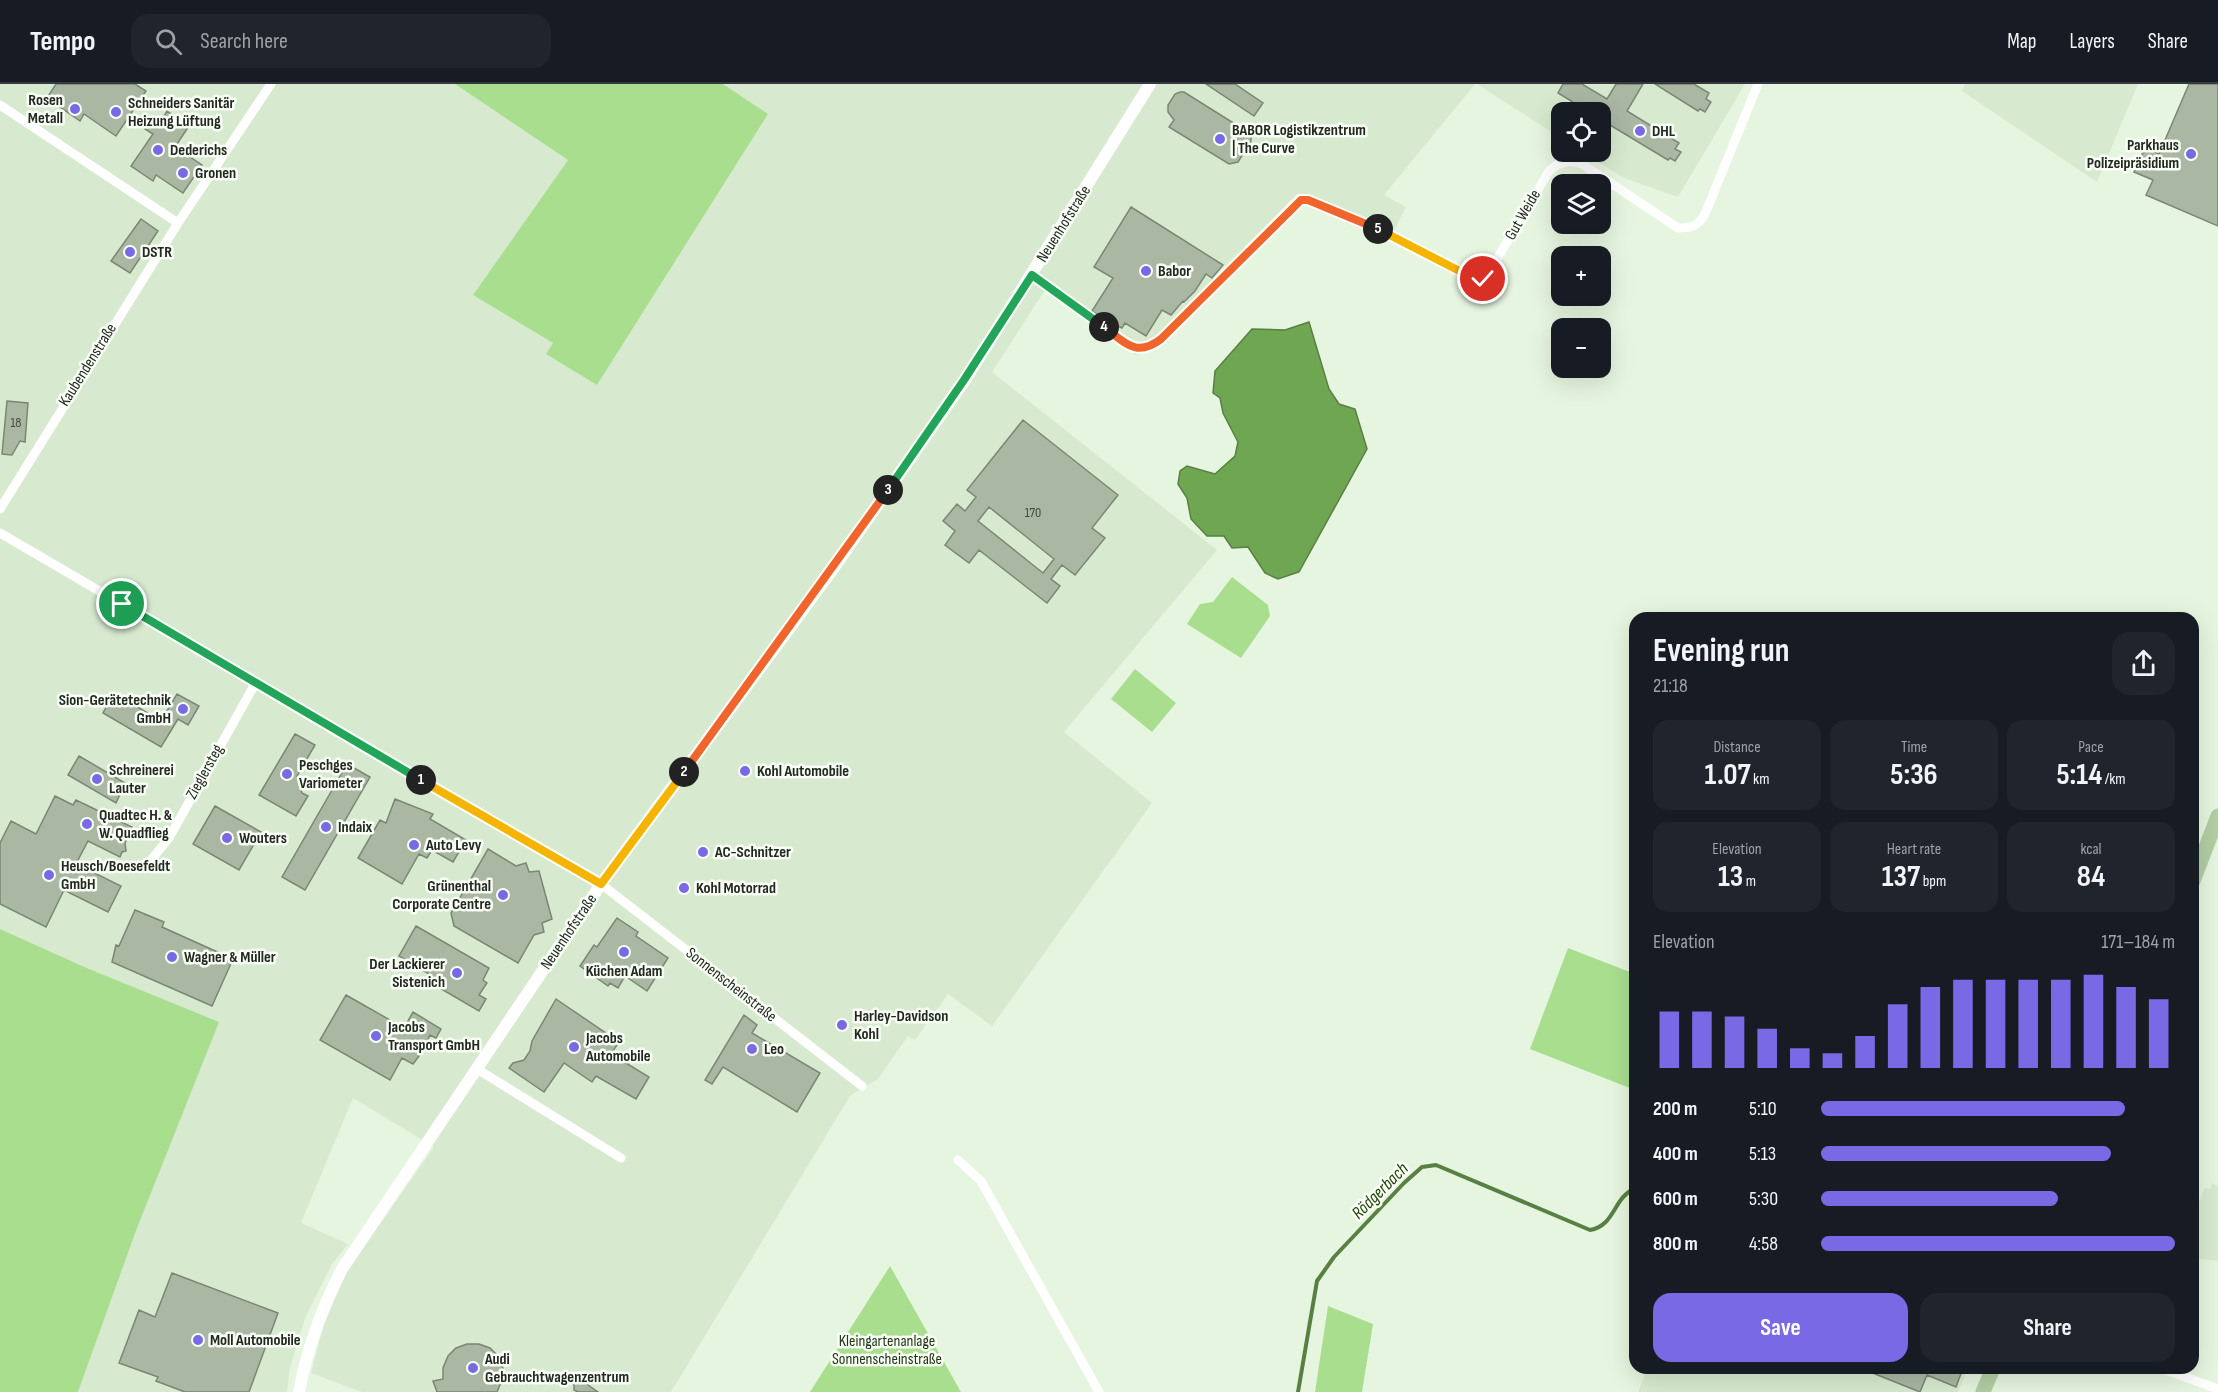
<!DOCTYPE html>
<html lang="en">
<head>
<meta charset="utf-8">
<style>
	body { margin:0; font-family:"Sofia Sans Condensed",sans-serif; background:#20242c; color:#f1f3f6; height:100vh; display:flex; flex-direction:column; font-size:22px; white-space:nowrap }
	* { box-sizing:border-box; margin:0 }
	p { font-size:20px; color:#9ea1a6 }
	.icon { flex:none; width:33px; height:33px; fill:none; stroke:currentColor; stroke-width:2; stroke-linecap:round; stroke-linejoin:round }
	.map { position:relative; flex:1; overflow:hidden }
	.panel { position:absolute; left:1629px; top:528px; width:570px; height:762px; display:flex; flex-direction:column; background:#171b24; border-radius:18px; box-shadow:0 6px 24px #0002 }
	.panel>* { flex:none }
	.fabs { position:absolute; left:1551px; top:18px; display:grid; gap:12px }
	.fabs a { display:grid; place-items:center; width:60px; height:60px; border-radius:12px; background:#171b24; box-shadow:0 6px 24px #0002; font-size:30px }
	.pin { position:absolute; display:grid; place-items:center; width:51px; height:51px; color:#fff; margin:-26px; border:3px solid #fff; border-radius:50%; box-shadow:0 2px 6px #0007 }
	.km { position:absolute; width:30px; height:30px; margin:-15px; border-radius:50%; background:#222; color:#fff; font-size:16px; line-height:30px; text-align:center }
	.round { display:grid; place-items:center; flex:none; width:63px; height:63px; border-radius:18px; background:#20242c }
	.headline { display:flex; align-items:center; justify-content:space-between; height:102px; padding:0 24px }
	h1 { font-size:33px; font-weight:700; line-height:45px }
	.figures { display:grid; grid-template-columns:repeat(3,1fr); gap:9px; height:102px; padding:6px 24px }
	.figures div { display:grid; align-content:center; border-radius:15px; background:#20242c; text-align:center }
	.figures b { font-size:30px; font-weight:700 }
	.figures small { font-size:16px; font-weight:400 }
	.figures p { font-size:16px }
	.chart { height:168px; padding:12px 24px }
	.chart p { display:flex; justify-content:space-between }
	.chart svg { width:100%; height:108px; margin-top:6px; stroke:#7969e4; stroke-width:6 }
	.primary-button { display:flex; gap:12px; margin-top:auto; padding:12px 24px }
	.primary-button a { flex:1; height:69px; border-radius:18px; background:#7969e4; color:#fff; font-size:24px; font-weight:700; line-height:69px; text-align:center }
	.primary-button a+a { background:#20242c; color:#f1f3f6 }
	ul { padding:0 24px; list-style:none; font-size:20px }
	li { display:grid; grid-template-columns:96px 72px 1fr; align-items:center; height:45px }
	li i { height:15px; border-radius:8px; background:#7969e4 }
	header { display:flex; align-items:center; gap:36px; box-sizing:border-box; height:84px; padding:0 30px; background:#171b24; border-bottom:2px solid #363941 }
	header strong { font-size:28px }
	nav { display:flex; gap:33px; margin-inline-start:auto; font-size:21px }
	.search { width:420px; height:54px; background:#20242c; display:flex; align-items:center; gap:15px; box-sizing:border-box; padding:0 21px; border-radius:18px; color:#9ea1a6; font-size:22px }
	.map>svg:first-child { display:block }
</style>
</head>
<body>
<header>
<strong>Tempo</strong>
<div class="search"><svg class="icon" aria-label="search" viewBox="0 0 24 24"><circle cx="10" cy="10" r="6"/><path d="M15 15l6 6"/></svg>Search here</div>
<nav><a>Map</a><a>Layers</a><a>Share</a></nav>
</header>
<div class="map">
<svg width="2218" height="1308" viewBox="0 0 2218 1308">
	<rect width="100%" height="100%" fill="#e6f5df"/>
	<path fill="#d7eacf" d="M 0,0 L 455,0 L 568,76 L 473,211 L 554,259 L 546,270 L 768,30 L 723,0 L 1475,0 L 1384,111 L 1406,123 L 1394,146 L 1298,109 L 1136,272 L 1045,206 L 992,288 L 1217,466 L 1064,648 L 1152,719 L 992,942 L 948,910 L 915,956 L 908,952 L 878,995 L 850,1012 L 671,1308 L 362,1308 L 311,1289 L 324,1240 L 347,1187 L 434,1063 L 353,1014 L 301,1139 L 348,1160 L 332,1180 L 305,1234 L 290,1284 L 287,1308 L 78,1308 L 137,1144 L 89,885 L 0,845 Z
		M 1477,0 L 1745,0 L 1678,113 L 1624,94 L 1582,68 L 1600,68 L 1600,28 L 1562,28 L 1561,54 Z
		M 1965,0 L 2138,0 L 2097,98 L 1962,7 Z
		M 2212,1099 L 2218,1102 L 2218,1177 L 2193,1174 L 2193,1130 L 2205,1104 L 2210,1105 Z
		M 1647,1284 L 1968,1284 L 1958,1308 L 1638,1308 Z"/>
	<path fill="#a9de8f" d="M 455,0 L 723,0 L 768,30 L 597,301 L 546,270 L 553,259 L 473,211 L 568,76 Z
		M 1232,493 L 1268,521 L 1270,532 L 1241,574 L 1187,540 L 1200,520 L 1213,518 Z
		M 1135,585 L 1176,619 L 1152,648 L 1111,615 Z
		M 0,845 L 89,885 L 219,938 L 137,1144 L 78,1308 L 0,1308 Z
		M 1568,864 L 1635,890 L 1635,1006 L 1530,965 Z
		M 890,1182 L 961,1308 L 810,1308 Z
		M 1328,1222 L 1373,1240 L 1362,1308 L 1315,1308 Z"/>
	<path fill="#6fa651" stroke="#588043" stroke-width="1.5" d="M 1309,238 L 1329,305 L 1339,320 L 1355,325 L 1367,365 L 1299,488 L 1278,495 L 1265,489 L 1248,463 L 1232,464 L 1224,452 L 1207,452 L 1191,435 L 1187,414 L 1178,400 L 1180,387 L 1187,382 L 1215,390 L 1235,372 L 1238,358 L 1223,329 L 1220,314 L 1213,309 L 1215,287 L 1252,245 L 1285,246 Z"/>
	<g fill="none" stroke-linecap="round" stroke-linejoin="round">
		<path stroke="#588043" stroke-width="4" d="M 1298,1308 L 1317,1197 L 1334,1173 L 1404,1099 L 1422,1083 L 1436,1081 L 1590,1146 C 1615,1142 1613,1114 1635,1104"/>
	</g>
	<path fill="#a9b7a3" stroke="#7a8774" stroke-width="1.5" fill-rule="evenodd" d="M 56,0 L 135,0 L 146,7 L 116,52 L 84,30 L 80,37 L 47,14 Z
		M 1206,0 L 1235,0 L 1263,19 L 1254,32 Z
		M 1563,0 L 1582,0 L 1607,15 L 1616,0 L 1643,0 L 1627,27 L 1679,59 L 1675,65 L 1681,68 L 1675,77 L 1670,74 L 1668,76 L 1600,35 L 1600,28 L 1589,28 L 1558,9 Z
		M 1655,0 L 1694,0 L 1709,9 L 1706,15 L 1711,18 L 1705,28 L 1700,25 L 1698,27 Z
		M 2189,0 L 2218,0 L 2218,142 L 2146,111 L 2153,96 L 2134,88 L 2145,64 L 2159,70 Z
		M 1180,8 L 1184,8 L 1251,50 L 1251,57 L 1238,78 L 1229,80 L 1169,43 L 1174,36 L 1168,28 L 1168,21 L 1175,10 Z
		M 167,27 L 189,42 L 175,63 L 202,81 L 183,109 L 156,91 L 153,97 L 131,82 L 153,50 L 145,45 L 150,37 L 158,42 Z
		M 1131,123 L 1223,181 L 1212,194 L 1206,190 L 1195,207 L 1184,218 L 1183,217 L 1171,231 L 1162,226 L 1146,252 L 1125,239 L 1122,244 L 1107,237 L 1092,227 L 1113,194 L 1094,183 Z
		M 141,135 L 158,147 L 130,189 L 111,177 Z
		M 7,317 L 28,319 L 25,358 L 20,357 L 12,371 L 2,370 Z
		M 1023,336 L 1118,411 L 1092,444 L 1105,454 L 1075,491 L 1062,481 L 1051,495 L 1060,502 L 1047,519 L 979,466 L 969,479 L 945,461 L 955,447 L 943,437 L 957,420 L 965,427 L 976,413 L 967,406 ZM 989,423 L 1054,475 L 1043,489 L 978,437 Z
		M 114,609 L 161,637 L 177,610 L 199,622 L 188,641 L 178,635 L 161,663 L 103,629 Z
		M 295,650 L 315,661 L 297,692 L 302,709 L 308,712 L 296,732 L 259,711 Z
		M 79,672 L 125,699 L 116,719 L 68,691 Z
		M 347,680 L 370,693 L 305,806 L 282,793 Z
		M 55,712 L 73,721 L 76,716 L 132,743 L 125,759 L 126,767 L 122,768 L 120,773 L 88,757 L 76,780 L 121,802 L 108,828 L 64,806 L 46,843 L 0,820 L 0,759 L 11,737 L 36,750 Z
		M 395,715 L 433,730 L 430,735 L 466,756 L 453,778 L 432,766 L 427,774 L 419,770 L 402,800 L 358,774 L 380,736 L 386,739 Z
		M 215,722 L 261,748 L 239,786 L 193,760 Z
		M 488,765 L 516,782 L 526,779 L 529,788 L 539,787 L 552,835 L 542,839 L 544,848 L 534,851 L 518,879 L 454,842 L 451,829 Z
		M 135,826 L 164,838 L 162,843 L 233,875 L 212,922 L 112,878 L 116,861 L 119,862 Z
		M 617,834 L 638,848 L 636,852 L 668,874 L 647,907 L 625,892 L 618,904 L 610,899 L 608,902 L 580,882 L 594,861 L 597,863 Z
		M 416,842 L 489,884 L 483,896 L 487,899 L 479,911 L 486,915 L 479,927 L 431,899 L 434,893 L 399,872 Z
		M 346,911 L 404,944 L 413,928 L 441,945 L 436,954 L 430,951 L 422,968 L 413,980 L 402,974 L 390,996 L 320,956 Z
		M 556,915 L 619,958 L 611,970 L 649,993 L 636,1015 L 596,992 L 592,998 L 564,979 L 544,1008 L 509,984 L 513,979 L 524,976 L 530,967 L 532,957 Z
		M 744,931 L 757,941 L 752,949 L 820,989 L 797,1028 L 723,983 L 712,1000 L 705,996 Z
		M 172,1189 L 278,1229 L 249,1308 L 185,1308 L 156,1297 L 158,1293 L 119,1279 L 139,1226 L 155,1233 Z
		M 467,1260 L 479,1260 L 490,1264 L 498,1272 L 503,1284 L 502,1296 L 497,1308 L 437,1308 L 433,1297 L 443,1295 L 443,1284 L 448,1272 L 456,1264 Z
		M 1860,1284 L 1963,1284 L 1956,1303 L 1927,1291 L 1920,1308 Z
		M 578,1294 L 598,1308 L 578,1308 L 574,1306 L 574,1300 Z"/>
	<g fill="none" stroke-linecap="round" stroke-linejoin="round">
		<path stroke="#fff" stroke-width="9" d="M 0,21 L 178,139
			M 1032,191 L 1132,264 C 1145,267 1151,263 1161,255 L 1301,116 L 1308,116 L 1392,151 L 1475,195 L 1483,194 L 1488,190 L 1549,87 C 1560,77 1569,76 1582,80 L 1678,144 C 1693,144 1698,142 1705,130 L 1758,0
			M 0,425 L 178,139 L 271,0
			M 0,449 L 601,800 L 862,1002
			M 151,776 L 169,754 L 256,598
			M 477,985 L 621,1074
			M 958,1076 L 981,1097 L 1099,1308
			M 2160,1284 L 2218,1305"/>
		<path stroke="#fff" stroke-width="12" d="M 299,1308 C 307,1265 322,1224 342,1185 L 601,800 L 830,489 L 965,296 L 1150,0"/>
		<path stroke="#b2cea4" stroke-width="15" d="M 2193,797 L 2218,732
			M 1983,1308 L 1993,1284"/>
	</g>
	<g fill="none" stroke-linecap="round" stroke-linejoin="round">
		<g stroke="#fff" stroke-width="12">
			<path id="split-1" d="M 122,520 L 421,696"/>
		</g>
		<g stroke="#fff" stroke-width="12">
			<path id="split-2" d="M 421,696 L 601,800 L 684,688"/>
		</g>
		<g stroke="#fff" stroke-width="12">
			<path id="split-3" d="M 684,688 L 888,406"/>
		</g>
		<g stroke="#fff" stroke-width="12">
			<path id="split-4" d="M 888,406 L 964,296 L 1032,191 L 1104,243"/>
		</g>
		<g stroke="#fff" stroke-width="12">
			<path id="split-5" d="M 1104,243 C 1126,259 1136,274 1161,255 L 1301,116 L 1308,116 L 1378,145"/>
		</g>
		<g stroke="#fff" stroke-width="12">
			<path id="split-6" d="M 1378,145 L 1475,195 L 1483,195"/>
		</g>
		<use href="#split-1" stroke="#22a559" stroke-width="8"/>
		<use href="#split-2" stroke="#f5b400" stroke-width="8"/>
		<use href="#split-3" stroke="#f0652b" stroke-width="8"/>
		<use href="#split-4" stroke="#22a559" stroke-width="8"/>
		<use href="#split-5" stroke="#f0652b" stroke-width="8"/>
		<use href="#split-6" stroke="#f5b400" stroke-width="8"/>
	</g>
	<g fill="#7969e4" stroke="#f9fff6" stroke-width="2">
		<circle cx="75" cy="25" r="6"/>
		<circle cx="116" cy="28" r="6"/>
		<circle cx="1640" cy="47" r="6"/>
		<circle cx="1220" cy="55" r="6"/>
		<circle cx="158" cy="66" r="6"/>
		<circle cx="2191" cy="70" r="6"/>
		<circle cx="183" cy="89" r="6"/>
		<circle cx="130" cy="168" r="6"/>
		<circle cx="1146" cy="187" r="6"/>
		<circle cx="183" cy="625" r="6"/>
		<circle cx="745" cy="687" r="6"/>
		<circle cx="287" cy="690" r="6"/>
		<circle cx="97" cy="695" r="6"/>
		<circle cx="87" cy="740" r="6"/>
		<circle cx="326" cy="743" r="6"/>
		<circle cx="227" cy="754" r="6"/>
		<circle cx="414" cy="761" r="6"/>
		<circle cx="703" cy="768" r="6"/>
		<circle cx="49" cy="791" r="6"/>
		<circle cx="684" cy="804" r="6"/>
		<circle cx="503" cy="811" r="6"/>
		<circle cx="624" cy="868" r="6"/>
		<circle cx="172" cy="873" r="6"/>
		<circle cx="457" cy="889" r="6"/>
		<circle cx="842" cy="941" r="6"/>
		<circle cx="376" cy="952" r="6"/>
		<circle cx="574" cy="963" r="6"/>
		<circle cx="752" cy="965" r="6"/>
		<circle cx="198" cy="1256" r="6"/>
		<circle cx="473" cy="1284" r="6"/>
	</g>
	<g text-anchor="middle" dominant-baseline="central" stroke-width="5" stroke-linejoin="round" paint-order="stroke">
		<g font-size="14" fill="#444c42">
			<text x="16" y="338">18</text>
			<text x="1033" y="428">170</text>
		</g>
		<g font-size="16" font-weight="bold" fill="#232821" stroke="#f9fff6" text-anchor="start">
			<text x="63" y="16" text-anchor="end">Rosen<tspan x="63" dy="18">Metall</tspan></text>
			<text x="128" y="19">Schneiders Sanitär<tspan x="128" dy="18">Heizung Lüftung</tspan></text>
			<text x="1232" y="46">BABOR Logistikzentrum<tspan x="1232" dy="18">| The Curve</tspan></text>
			<text x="1652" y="47">DHL</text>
			<text x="2179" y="61" text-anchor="end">Parkhaus<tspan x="2179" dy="18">Polizeipräsidium</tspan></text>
			<text x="170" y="66">Dederichs</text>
			<text x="195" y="89">Gronen</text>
			<text x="142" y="168">DSTR</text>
			<text x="1158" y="187">Babor</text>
			<text x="171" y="616" text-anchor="end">Sion-Gerätetechnik<tspan x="171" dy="18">GmbH</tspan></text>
			<text x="299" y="681">Peschges<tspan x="299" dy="18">Variometer</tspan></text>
			<text x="109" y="686">Schreinerei<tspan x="109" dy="18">Lauter</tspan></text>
			<text x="757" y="687">Kohl Automobile</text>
			<text x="99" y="731">Quadtec H. &amp;<tspan x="99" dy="18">W. Quadflieg</tspan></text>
			<text x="338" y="743">Indaix</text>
			<text x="239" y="754">Wouters</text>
			<text x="426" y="761">Auto Levy</text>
			<text x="715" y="768">AC-Schnitzer</text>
			<text x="61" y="782">Heusch/Boesefeldt<tspan x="61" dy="18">GmbH</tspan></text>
			<text x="491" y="802" text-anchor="end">Grünenthal<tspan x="491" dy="18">Corporate Centre</tspan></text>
			<text x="696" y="804">Kohl Motorrad</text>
			<text x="184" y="873">Wagner &amp; Müller</text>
			<text x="445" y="880" text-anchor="end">Der Lackierer<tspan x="445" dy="18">Sistenich</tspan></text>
			<text x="624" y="887" text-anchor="middle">Küchen Adam</text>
			<text x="854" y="932">Harley-Davidson<tspan x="854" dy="18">Kohl</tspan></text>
			<text x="388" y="943">Jacobs<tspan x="388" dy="18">Transport GmbH</tspan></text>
			<text x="586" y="954">Jacobs<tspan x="586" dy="18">Automobile</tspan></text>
			<text x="764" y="965">Leo</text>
			<text x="210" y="1256">Moll Automobile</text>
			<text x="485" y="1275">Audi<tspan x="485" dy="18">Gebrauchtwagenzentrum</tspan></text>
		</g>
		<g font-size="16" fill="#232821" stroke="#f9fff6">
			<text transform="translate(1523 131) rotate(-60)">Gut Weide</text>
			<text transform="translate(1064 140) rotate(-58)">Neuenhofstraße</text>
			<text transform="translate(88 281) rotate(-58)">Kaubendenstraße</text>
			<text transform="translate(205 688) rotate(-61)">Zieglersteg</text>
			<text transform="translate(569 848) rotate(-56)">Neuenhofstraße</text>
			<text transform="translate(731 901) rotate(38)">Sonnenscheinstraße</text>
		</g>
		<g font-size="16" fill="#213714" stroke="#f9fff6">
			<text x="887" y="1257">Kleingartenanlage<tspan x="887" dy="18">Sonnenscheinstraße</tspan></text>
		</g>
		<g font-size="18" font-style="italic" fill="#1f4305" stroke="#f9fff6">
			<text transform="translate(1380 1107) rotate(-45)">Rödgerbach</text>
		</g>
	</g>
</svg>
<div class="fabs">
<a><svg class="icon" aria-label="locate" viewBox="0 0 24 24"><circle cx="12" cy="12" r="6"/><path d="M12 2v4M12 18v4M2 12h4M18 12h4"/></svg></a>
<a><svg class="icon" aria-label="layers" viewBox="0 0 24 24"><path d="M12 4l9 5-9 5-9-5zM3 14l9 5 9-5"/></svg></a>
<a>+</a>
<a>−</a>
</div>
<div class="pin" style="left:122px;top:520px;background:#1e9e55"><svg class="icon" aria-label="arrive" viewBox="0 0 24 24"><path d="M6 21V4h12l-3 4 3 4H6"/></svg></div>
<div class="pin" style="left:1483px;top:195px;background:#d93025"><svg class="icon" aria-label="check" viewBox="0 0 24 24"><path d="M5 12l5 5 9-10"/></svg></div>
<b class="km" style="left:421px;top:696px">1</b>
<b class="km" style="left:684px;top:688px">2</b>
<b class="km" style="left:888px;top:406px">3</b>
<b class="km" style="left:1104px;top:243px">4</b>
<b class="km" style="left:1378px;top:145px">5</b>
<section class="panel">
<div class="headline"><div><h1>Evening run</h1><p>21:18</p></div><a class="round"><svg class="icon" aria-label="share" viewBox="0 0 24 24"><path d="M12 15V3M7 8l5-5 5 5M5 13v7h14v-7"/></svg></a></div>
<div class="figures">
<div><p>Distance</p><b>1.07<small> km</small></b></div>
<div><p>Time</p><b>5:36</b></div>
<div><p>Pace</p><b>5:14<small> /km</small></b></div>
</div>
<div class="figures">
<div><p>Elevation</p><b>13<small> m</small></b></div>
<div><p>Heart rate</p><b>137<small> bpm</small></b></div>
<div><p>kcal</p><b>84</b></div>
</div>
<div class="chart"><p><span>Elevation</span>171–184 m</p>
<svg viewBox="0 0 160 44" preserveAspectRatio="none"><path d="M5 44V21M15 44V21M25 44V23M35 44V28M45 44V36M55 44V38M65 44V31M75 44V18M85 44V11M95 44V8M105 44V8M115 44V8M125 44V8M135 44V6M145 44V11M155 44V16"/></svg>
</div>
<ul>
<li><b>200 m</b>5:10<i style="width:86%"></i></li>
<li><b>400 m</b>5:13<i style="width:82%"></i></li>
<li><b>600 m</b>5:30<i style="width:67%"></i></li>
<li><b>800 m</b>4:58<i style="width:100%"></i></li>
</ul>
<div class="primary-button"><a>Save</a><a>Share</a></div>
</section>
</div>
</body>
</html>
